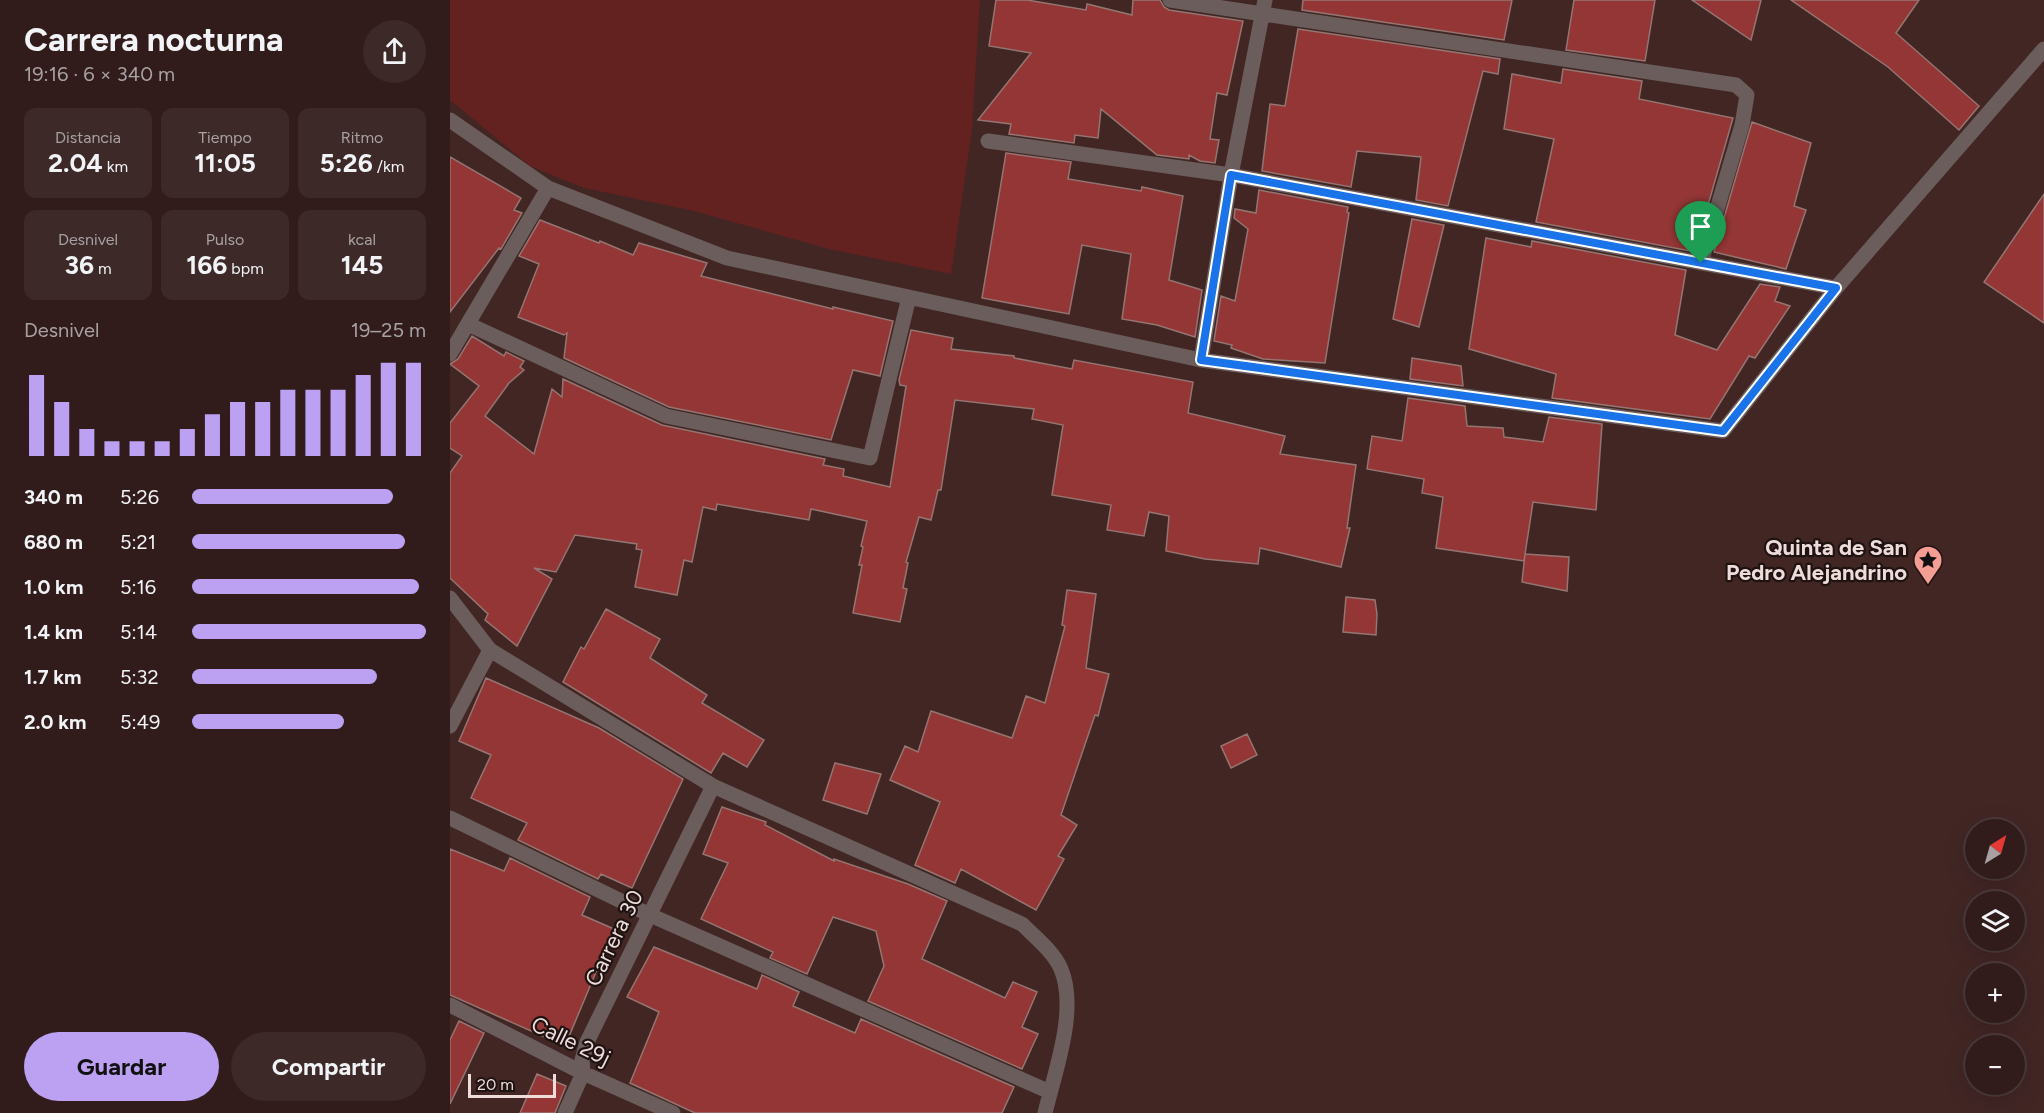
<!DOCTYPE html>
<html lang="es">
<head>
<meta charset="utf-8">
<style>
	body { margin:0; font-family:Figtree,sans-serif; background:#3d2928; color:#f1f3f6; height:100vh; display:flex; flex-direction:column; font-size:22px; white-space:nowrap }
	* { box-sizing:border-box; margin:0 }
	p { font-size:20px; color:#a8a1a3 }
	.icon { flex:none; width:33px; height:33px; fill:none; stroke:currentColor; stroke-width:2; stroke-linecap:round; stroke-linejoin:round }
	.map { position:relative; flex:1; overflow:hidden }
	.details { display:flex; flex-direction:column; background:#311c1b; width:450px }
	.details>* { flex:none }
	.needle { width:39px; rotate:37deg }
	.buttons { position:absolute; left:1515px; top:819px; display:grid; gap:12px }
	.buttons a { display:grid; place-items:center; width:60px; height:60px; border-radius:50%; background:#311c1b; box-shadow:0 6px 24px #0002,0 0 0 2px #4c3a3a; font-size:30px }
	.scale { position:absolute; left:18px; bottom:15px; width:88px; box-sizing:border-box; padding-left:6px; border:3px solid #eedcda; border-top:0; font-size:16px; line-height:21px; white-space:nowrap; color:#eedcda; -webkit-text-stroke:4px #1f1312; paint-order:stroke }
	.pin { position:absolute; display:grid; place-items:center; width:51px; height:51px; color:#fff; margin:-62px -26px; border-radius:50% 50% 50% 0; rotate:-45deg; box-shadow:0 0 6px #0007 }
	.pin .icon { rotate:45deg }
	.round { display:grid; place-items:center; flex:none; width:63px; height:63px; border-radius:32px; background:#3d2928 }
	.head { display:flex; align-items:center; justify-content:space-between; height:102px; padding:0 24px }
	h1 { font-size:33px; font-weight:700; line-height:45px }
	.figures { display:grid; grid-template-columns:repeat(3,1fr); gap:9px; height:102px; padding:6px 24px }
	.figures div { display:grid; align-content:center; border-radius:12px; background:#3d2928; text-align:center }
	.figures b { font-size:26px; font-weight:700 }
	.figures small { font-size:16px; font-weight:400 }
	.figures p { font-size:16px }
	.chart { height:168px; padding:12px 24px }
	.chart p { display:flex; justify-content:space-between }
	.chart svg { width:100%; height:108px; margin-top:6px; stroke:#bca0f2; stroke-width:6 }
	.primary-button { display:flex; gap:12px; margin-top:auto; padding:12px 24px }
	.primary-button a { flex:1; height:69px; border-radius:36px; background:#bca0f2; color:#111; font-size:24px; font-weight:700; line-height:69px; text-align:center }
	.primary-button a+a { background:#3d2928; color:#f1f3f6 }
	ul { padding:0 24px; list-style:none; font-size:20px }
	li { display:grid; grid-template-columns:96px 72px 1fr; align-items:center; height:45px }
	li i { height:15px; border-radius:8px; background:#bca0f2 }
	main { display:flex; flex:1; min-height:0 }
	.map>svg:first-child { display:block }
</style>
</head>
<body>
<main>
<section class="details">
<div class="head"><div><h1>Carrera nocturna</h1><p>19:16 · 6 × 340 m</p></div><a class="round"><svg class="icon" aria-label="share" viewBox="0 0 24 24"><path d="M12 15V3M7 8l5-5 5 5M5 13v7h14v-7"/></svg></a></div>
<div class="figures">
<div><p>Distancia</p><b>2.04<small> km</small></b></div>
<div><p>Tiempo</p><b>11:05</b></div>
<div><p>Ritmo</p><b>5:26<small> /km</small></b></div>
</div>
<div class="figures">
<div><p>Desnivel</p><b>36<small> m</small></b></div>
<div><p>Pulso</p><b>166<small> bpm</small></b></div>
<div><p>kcal</p><b>145</b></div>
</div>
<div class="chart"><p><span>Desnivel</span>19–25 m</p>
<svg viewBox="0 0 160 44" preserveAspectRatio="none"><path d="M5 44V11M15 44V22M25 44V33M35 44V38M45 44V38M55 44V38M65 44V33M75 44V27M85 44V22M95 44V22M105 44V17M115 44V17M125 44V17M135 44V11M145 44V6M155 44V6"/></svg>
</div>
<ul>
<li><b>340 m</b>5:26<i style="width:86%"></i></li>
<li><b>680 m</b>5:21<i style="width:91%"></i></li>
<li><b>1.0 km</b>5:16<i style="width:97%"></i></li>
<li><b>1.4 km</b>5:14<i style="width:100%"></i></li>
<li><b>1.7 km</b>5:32<i style="width:79%"></i></li>
<li><b>2.0 km</b>5:49<i style="width:65%"></i></li>
</ul>
<div class="primary-button"><a>Guardar</a><a>Compartir</a></div>
</section>
<div class="map">
<svg width="1594" height="1113" viewBox="0 0 1594 1113">
	<rect width="100%" height="100%" fill="#412624"/>
	<path fill="#632120" d="M 0,0 L 530,0 L 522,130 L 501,274 L 379,249 L 244,211 L 134,188 L 80,166 L 0,100 Z"/>
	<path fill="#933635" stroke="#957572" stroke-width="1.5" d="M 546,0 L 577,0 L 636,10 L 637,4 L 682,15 L 683,0 L 710,0 L 714,7 L 719,10 L 793,21 L 777,95 L 767,93 L 760,139 L 769,140 L 765,163 L 750,161 L 739,155 L 739,159 L 707,155 L 651,109 L 648,138 L 625,135 L 624,143 L 559,134 L 561,124 L 528,120 L 581,53 L 539,46 Z
		M 853,0 L 1062,0 L 1054,40 L 852,10 Z
		M 1124,0 L 1205,0 L 1195,61 L 1116,50 Z
		M 1242,0 L 1311,0 L 1301,40 Z
		M 1341,0 L 1469,0 L 1446,33 L 1529,106 L 1509,130 L 1438,67 Z
		M 848,29 L 1050,59 L 1048,74 L 1033,71 L 998,206 L 966,200 L 971,157 L 907,151 L 901,187 L 812,171 L 820,104 L 835,106 Z
		M 1113,69 L 1192,81 L 1189,99 L 1283,118 L 1246,247 L 1241,246 L 1240,251 L 1086,222 L 1104,139 L 1054,129 L 1062,74 L 1111,83 Z
		M 1302,122 L 1361,143 L 1344,206 L 1356,210 L 1336,269 L 1264,252 Z
		M 556,153 L 621,162 L 618,179 L 691,191 L 692,187 L 733,196 L 719,280 L 752,290 L 745,337 L 707,325 L 672,319 L 681,254 L 632,245 L 619,314 L 532,298 Z
		M 0,157 L 71,198 L 64,210 L 72,213 L 51,249 L 49,248 L 0,312 Z
		M 809,190 L 898,207 L 897,212 L 899,213 L 875,363 L 813,359 L 781,348 L 782,345 L 764,341 L 771,296 L 785,301 L 798,229 L 784,218 L 785,209 L 806,213 Z
		M 1594,194 L 1594,323 L 1534,282 Z
		M 962,219 L 994,225 L 969,327 L 943,319 Z
		M 90,220 L 149,243 L 150,241 L 183,255 L 189,243 L 257,263 L 251,276 L 383,309 L 383,307 L 443,321 L 430,376 L 403,370 L 381,440 L 219,407 L 114,358 L 117,333 L 114,335 L 68,317 L 89,264 L 69,256 Z
		M 1036,238 L 1081,247 L 1082,241 L 1236,270 L 1225,335 L 1267,350 L 1310,284 L 1330,287 L 1325,301 L 1340,306 L 1305,358 L 1299,356 L 1260,419 L 1102,398 L 1106,374 L 1019,349 Z
		M 461,330 L 503,338 L 501,349 L 564,356 L 564,358 L 622,369 L 624,360 L 743,382 L 738,413 L 835,436 L 830,454 L 906,465 L 897,528 L 900,528 L 891,567 L 810,548 L 808,564 L 755,559 L 716,551 L 719,516 L 699,512 L 694,536 L 657,530 L 661,505 L 602,495 L 613,425 L 582,419 L 584,409 L 505,400 L 491,490 L 488,490 L 481,520 L 469,517 L 456,562 L 458,563 L 453,588 L 457,589 L 450,622 L 403,613 L 412,565 L 409,565 L 413,547 L 411,546 L 417,521 L 361,509 L 359,520 L 267,504 L 266,510 L 253,507 L 242,562 L 234,560 L 227,595 L 185,587 L 192,550 L 186,549 L 187,544 L 125,535 L 106,572 L 84,568 L 102,579 L 67,646 L 35,620 L 38,614 L 0,578 L 0,473 L 12,456 L 0,448 L 0,423 L 29,386 L 0,364 L 8,359 L 22,336 L 54,356 L 56,352 L 74,361 L 70,367 L 74,370 L 59,383 L 35,416 L 84,454 L 102,389 L 112,397 L 113,379 L 212,425 L 375,459 L 373,465 L 394,469 L 393,476 L 440,487 L 456,386 L 450,385 L 449,380 Z
		M 962,358 L 1011,366 L 1013,386 L 960,379 Z
		M 958,398 L 1015,406 L 1017,426 L 1053,428 L 1054,437 L 1093,442 L 1099,417 L 1152,424 L 1146,510 L 1083,502 L 1074,561 L 986,548 L 993,497 L 972,493 L 974,479 L 917,469 L 922,436 L 952,441 Z
		M 1075,554 L 1119,557 L 1117,591 L 1072,582 Z
		M 617,590 L 646,594 L 636,668 L 659,674 L 648,716 L 645,715 L 611,815 L 627,825 L 608,856 L 614,859 L 586,910 L 511,869 L 505,883 L 465,865 L 490,802 L 440,780 L 455,746 L 468,752 L 481,711 L 562,738 L 576,696 L 595,703 L 615,626 L 612,625 Z
		M 896,597 L 925,600 L 927,614 L 926,635 L 893,632 Z
		M 156,609 L 210,639 L 200,658 L 257,695 L 252,703 L 314,740 L 297,767 L 273,753 L 261,773 L 113,682 L 131,647 L 134,649 Z
		M 36,678 L 149,728 L 233,779 L 182,888 L 151,874 L 148,879 L 68,840 L 77,823 L 21,798 L 41,755 L 9,741 Z
		M 797,734 L 807,755 L 781,768 L 771,746 Z
		M 385,763 L 431,774 L 417,814 L 373,800 Z
		M 272,807 L 316,822 L 315,825 L 384,861 L 384,859 L 458,884 L 497,901 L 472,959 L 555,998 L 563,982 L 587,992 L 572,1027 L 588,1034 L 572,1069 L 418,1001 L 434,966 L 426,931 L 383,917 L 357,974 L 320,958 L 323,952 L 251,919 L 278,863 L 253,854 Z
		M 0,849 L 54,871 L 60,858 L 140,897 L 132,915 L 164,929 L 115,1046 L 0,995 Z
		M 204,947 L 307,989 L 312,975 L 349,992 L 343,1006 L 405,1033 L 411,1019 L 564,1087 L 552,1113 L 245,1113 L 180,1083 L 209,1012 L 177,997 Z
		M 9,1021 L 34,1033 L 0,1104 L 0,1040 Z
		M 87,1074 L 116,1086 L 105,1113 L 70,1113 Z"/>
	<g fill="none" stroke-linecap="round" stroke-linejoin="round">
		<path stroke="#6b5d5c" stroke-width="15" d="M 720,0 L 1286,85 L 1297,95 L 1292,125 L 1251,263
			M 0,120 L 98,188 L 277,258 L 751,360 L 1273,431 L 1386,288 L 1594,49
			M 538,141 L 781,175 L 1386,288
			M 18,324 L 216,416 L 420,458 L 459,297
			M 0,354 L 98,188
			M 751,360 L 781,175 L 815,0
			M 0,598 L 40,650 L 263,786 L 572,924 C 585,937 604,952 611,969 C 628,1010 605,1071 595,1113
			M 0,726 L 40,650
			M 0,818 L 200,915 L 600,1092
			M 0,1005 L 133,1073 L 223,1113
			M 115,1113 L 133,1073 L 132,1060 L 137,1042 L 263,786"/>
	</g>
	<g fill="none" stroke-linecap="round" stroke-linejoin="round">
		<g stroke="#fff" stroke-width="12">
			<path id="route" d="M 781,175 L 1386,288 L 1273,431 L 751,360 Z"/>
		</g>
		<use href="#route" stroke="#1a73e8" stroke-width="8"/>
	</g>
	<defs>
		<g id="sight-pin" transform="scale(1.5)"><path d="M0 17L-7.5 6A9.5 9.5 0 1 1 7.5 6Z" fill="#f59c95" stroke="#1f1312"/><path d="M0-6L1.8-2.2L6-1.7L2.9 1.2L3.7 5.4L0 3.3L-3.7 5.4L-2.9 1.2L-6-1.7L-1.8-2.2Z" fill="#111"/></g>
	</defs>
	<g fill-rule="evenodd">
		<use href="#sight-pin" x="1478" y="560"/>
	</g>
	<g text-anchor="middle" dominant-baseline="central" stroke-width="4.5" stroke-linejoin="round" paint-order="stroke">
		<g font-size="22" font-weight="bold" fill="#eedcda" stroke="#1f1312" text-anchor="end">
			<text x="1457" y="547">Quinta de San<tspan x="1457" dy="25">Pedro Alejandrino</tspan></text>
		</g>
		<g font-size="22" fill="#eedcda" stroke="#1f1312">
			<text transform="translate(164 938) rotate(-64)">Carrera 30</text>
			<text transform="translate(121 1041) rotate(26)">Calle 29j</text>
		</g>
	</g>
</svg>
<div class="buttons">
<a><svg class="needle" viewBox="-14 -14 28 28"><path d="M0-13l5 13h-10z" fill="#e53935"/><path d="M0 13l5-13h-10z" fill="#a8a1a3"/></svg></a>
<a><svg class="icon" aria-label="layers" viewBox="0 0 24 24"><path d="M12 4l9 5-9 5-9-5zM3 14l9 5 9-5"/></svg></a>
<a>+</a>
<a>−</a>
</div>
<div class="scale">20 m</div>
<div class="pin" style="left:1251px;top:263px;background:#1e9e55"><svg class="icon" aria-label="arrive" viewBox="0 0 24 24"><path d="M6 21V4h12l-3 4 3 4H6"/></svg></div>
</div>
</main>
</body>
</html>
